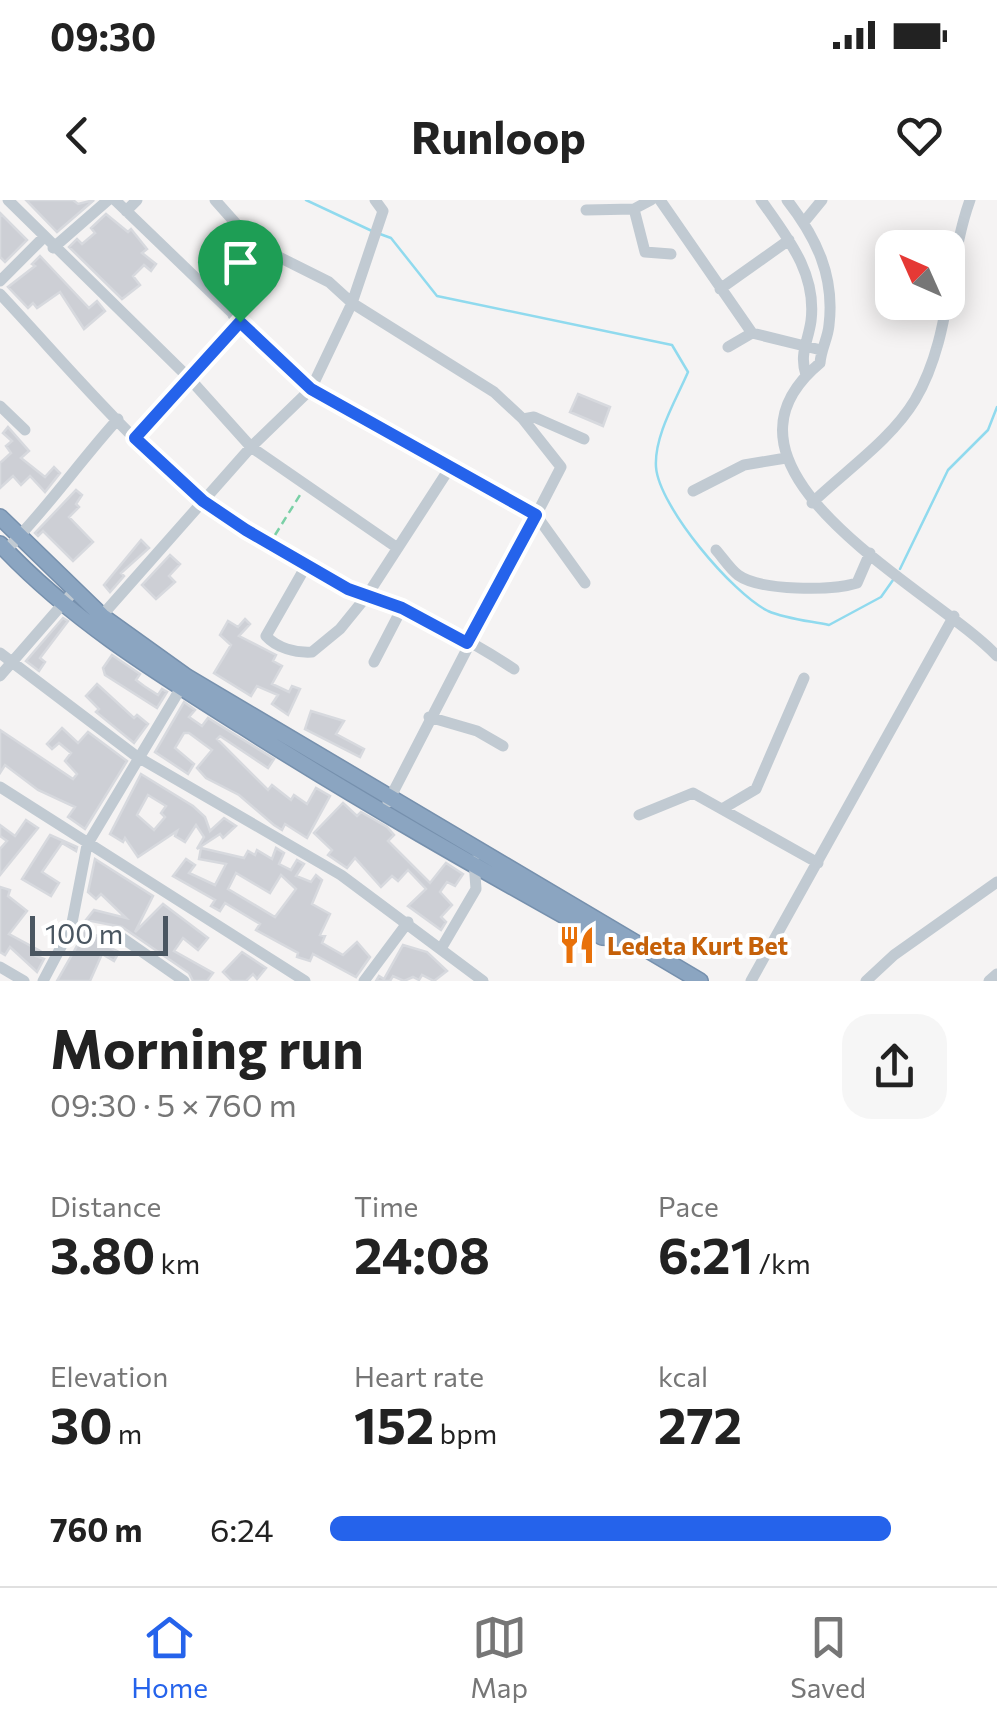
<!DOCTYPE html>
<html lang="en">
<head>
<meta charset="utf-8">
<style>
	body { margin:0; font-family:Commissioner,sans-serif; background:#f6f6f6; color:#222; height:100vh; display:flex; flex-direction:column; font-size:38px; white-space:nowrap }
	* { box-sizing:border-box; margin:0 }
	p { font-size:32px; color:#767676 }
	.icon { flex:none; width:55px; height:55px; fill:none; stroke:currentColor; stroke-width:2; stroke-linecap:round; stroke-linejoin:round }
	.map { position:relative; height:781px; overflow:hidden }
	.panel { display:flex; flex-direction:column; background:#fff; flex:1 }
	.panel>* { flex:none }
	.needle { width:65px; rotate:315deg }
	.tools { position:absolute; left:875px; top:30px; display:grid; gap:20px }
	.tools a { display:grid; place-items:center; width:90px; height:90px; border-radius:20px; background:#fff; box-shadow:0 5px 25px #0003; font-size:50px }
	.scale { position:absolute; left:30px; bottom:25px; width:138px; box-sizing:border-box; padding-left:10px; border:5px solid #4a5661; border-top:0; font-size:28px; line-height:35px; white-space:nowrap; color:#4a5661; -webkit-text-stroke:8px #fff; paint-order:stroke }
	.pin { position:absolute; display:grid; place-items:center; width:85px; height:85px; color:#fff; margin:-102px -42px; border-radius:50% 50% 50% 0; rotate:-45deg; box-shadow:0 0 10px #0007 }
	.pin .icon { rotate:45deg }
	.round { display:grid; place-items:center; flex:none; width:105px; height:105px; border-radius:30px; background:#f6f6f6 }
	.summary { display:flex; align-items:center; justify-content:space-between; height:170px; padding:0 50px }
	h1 { font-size:55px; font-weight:700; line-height:75px }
	.stats { display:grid; grid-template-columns:repeat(3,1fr); gap:15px; height:170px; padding:10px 50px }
	.stats div { display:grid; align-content:center }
	.stats b { font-size:50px; font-weight:700 }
	.stats small { font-size:28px; font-weight:400 }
	.stats p { font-size:28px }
	ul { padding:0 50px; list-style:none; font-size:32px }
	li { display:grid; grid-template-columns:160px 120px 1fr; align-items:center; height:75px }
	li i { height:25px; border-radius:12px; background:#2563eb }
	.status { display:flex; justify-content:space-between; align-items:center; height:70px; padding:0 50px; background:#fff; direction:ltr }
	.status svg { height:28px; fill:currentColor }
	header { display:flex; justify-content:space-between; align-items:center; height:130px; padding:0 50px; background:#fff; font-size:45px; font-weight:700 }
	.tabs { display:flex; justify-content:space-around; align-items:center; height:140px; border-top:2px solid #e0e0e0; background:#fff; font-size:28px; color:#767676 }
	.tabs a { display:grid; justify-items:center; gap:5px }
	.tabs .on { color:#2563eb }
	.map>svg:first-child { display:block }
</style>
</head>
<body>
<div class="status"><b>09:30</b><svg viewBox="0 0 49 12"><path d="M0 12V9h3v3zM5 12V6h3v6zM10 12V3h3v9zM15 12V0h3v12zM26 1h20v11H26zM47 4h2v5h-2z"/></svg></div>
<header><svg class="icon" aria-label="back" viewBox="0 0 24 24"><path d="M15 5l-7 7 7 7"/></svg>Runloop<svg class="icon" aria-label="heart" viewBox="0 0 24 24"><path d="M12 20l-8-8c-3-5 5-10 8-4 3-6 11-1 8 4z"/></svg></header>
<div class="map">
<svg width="997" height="781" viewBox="0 0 997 781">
	<rect width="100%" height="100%" fill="#f5f3f3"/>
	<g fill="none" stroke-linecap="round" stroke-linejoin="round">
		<path stroke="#90daee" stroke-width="2.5" d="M 306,0 L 372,31
			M 380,34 L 391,38 L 437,96 L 672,145 L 688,172 C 676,200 654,236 656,267 C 659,307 733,394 768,411 C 786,419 810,421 829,425 L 881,397 L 893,380
			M 900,369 L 948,270 L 988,230 L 997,207"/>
	</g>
	<path fill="#cdcfd5" stroke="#d7d9de" stroke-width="2.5" fill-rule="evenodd" d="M 26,0 L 73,0 L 78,4 L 94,0 L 57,32 Z
		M 0,13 L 27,40 L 5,62 L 0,57 Z
		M 106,14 L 128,32 L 131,29 L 147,49 L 142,53 L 156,64 L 151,71 L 144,65 L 133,76 L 140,85 L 122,99 L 69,47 L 77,39 L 82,44 L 95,33 L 91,28 Z
		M 40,56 L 89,108 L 97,101 L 105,111 L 84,129 L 60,92 L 37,108 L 33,103 L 28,108 L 8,87 L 35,66 L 32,64 Z
		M 578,194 L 610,207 L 603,226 L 570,212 Z
		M 8,227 L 29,251 L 21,258 L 45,277 L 54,267 L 60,273 L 45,292 L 30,276 L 21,285 L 13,276 L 0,288 L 0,263 L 11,253 L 6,246 L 12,241 L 3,233 Z
		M 76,290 L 82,295 L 76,304 L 79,307 L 69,317 L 93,342 L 73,361 L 43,331 L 38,336 L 35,333 Z
		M 141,340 L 149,348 L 121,373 L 124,376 L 110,392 L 104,385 Z
		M 170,355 L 180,364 L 169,376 L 175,382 L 156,399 L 142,385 Z
		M 63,418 L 68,421 L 40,458 L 45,462 L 39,471 L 26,461 Z
		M 245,419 L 250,424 L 239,436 L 276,455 L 273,461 L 282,466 L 272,484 L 289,492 L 292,486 L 300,489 L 288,515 L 272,504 L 278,495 L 257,486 L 251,496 L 214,473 L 231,445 L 220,435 L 228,421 L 238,427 Z
		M 112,455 L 140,474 L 136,480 L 144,486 L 158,495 L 162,489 L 167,492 L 157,508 L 105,475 L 103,468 Z
		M 97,484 L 134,518 L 137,515 L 148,524 L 134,543 L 96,512 L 99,509 L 86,496 Z
		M 184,502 L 195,510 L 189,517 L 202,526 L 208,518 L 274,559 L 268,568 L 220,536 L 217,539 L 268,590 L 272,585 L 291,600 L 294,595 L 307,604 L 316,588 L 330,596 L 307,638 L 285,624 L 282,630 L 274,625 L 239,595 L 206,578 L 197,568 L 212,550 L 189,533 L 184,533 L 175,548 L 194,564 L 188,574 L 155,552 Z
		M 311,511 L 344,521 L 336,534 L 364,549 L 360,557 L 305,529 Z
		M 62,528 L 78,543 L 88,532 L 127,561 L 85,629 L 68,617 L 75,607 L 38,590 L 5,565 L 0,573 L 0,530 L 73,579 L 77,574 L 65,561 L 71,553 L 59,543 L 52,549 L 47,544 Z
		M 141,574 L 193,606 L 205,617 L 210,631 L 224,618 L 236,626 L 223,638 L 220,634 L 197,649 L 204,637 L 196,625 L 185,642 L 175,636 L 177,631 L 138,657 L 125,638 L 123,642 L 110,634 ZM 148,595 L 166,606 L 161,613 L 165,617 L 154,630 L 137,615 Z
		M 343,603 L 357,616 L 361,612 L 387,627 L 394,635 L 388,641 L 430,683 L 446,663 L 463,674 L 455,686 L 447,682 L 440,692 L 452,705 L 441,717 L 446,722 L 441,730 L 408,706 L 426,689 L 408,670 L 398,681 L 392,676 L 381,687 L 355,658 L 347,668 L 328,655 L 332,650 L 314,633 Z
		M 26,620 L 38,628 L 0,675 L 0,649 L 7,641 L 0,636 L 0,625 L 15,636 Z
		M 50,635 L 77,647 L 76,651 L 62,643 L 42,672 L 59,683 L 51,696 L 22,679 Z
		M 201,648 L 244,658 L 248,651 L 255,655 L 257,650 L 272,659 L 276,648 L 284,653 L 279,664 L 291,670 L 297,660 L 304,664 L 296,676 L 311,682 L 316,675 L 322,680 L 312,704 L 330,714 L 320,735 L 325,736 L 322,743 L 343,755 L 357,742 L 370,757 L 356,777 L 313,754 L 310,761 L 297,757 L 298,753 L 256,730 L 260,724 L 225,703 L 220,711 L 211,706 L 215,700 L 173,676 L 186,659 L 195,665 L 189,673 L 215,685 L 226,664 L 199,659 ZM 236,673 L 270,693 L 281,675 L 296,689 L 275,717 L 228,689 Z
		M 95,659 L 153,696 L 135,732 L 163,704 L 208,738 L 198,750 L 183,738 L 174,751 L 213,773 L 207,781 L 193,781 L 189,773 L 122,727 L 86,720 L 94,710 L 126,718 L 101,694 L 96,699 L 88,692 Z
		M 0,687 L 10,690 L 8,696 L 27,711 L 9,734 L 40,751 L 36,756 L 44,759 L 37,772 L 10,747 L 5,755 L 0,752 Z
		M 80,729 L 105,739 L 103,744 L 119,752 L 114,761 L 102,754 L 90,781 L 57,781 L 82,737 Z
		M 403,745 L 427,752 L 447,771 L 434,781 L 422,775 L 419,780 L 413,777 L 404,781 L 393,776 L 390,781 L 376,781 L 379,776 L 384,779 Z
		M 242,752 L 266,768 L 257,779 L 253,774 L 246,781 L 232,781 L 223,772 Z"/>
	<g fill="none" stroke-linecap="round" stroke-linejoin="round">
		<g stroke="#7690ad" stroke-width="18">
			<path id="highway" d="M 0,317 L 102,416 L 187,477 L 700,781
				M 0,344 C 70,419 156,472 242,526 C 360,601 480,669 602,737 L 623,738"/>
		</g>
		<path stroke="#7ad0a6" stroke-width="2.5" stroke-dasharray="8 5" stroke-linecap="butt" d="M 275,335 L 300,295"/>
		<path stroke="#c1cad2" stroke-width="11" d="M 8,0 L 189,178 L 251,247 L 396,347
			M 115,0 L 311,189 L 536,315 L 585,383
			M 215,0 L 255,45 L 329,82 L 352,103 L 494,192 L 523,219 L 561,267 L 388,602
			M 660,0 L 752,133 L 821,150
			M 761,0 C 787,37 817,73 811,121 C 808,142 799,154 806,175
			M 787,0 C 816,37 835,76 829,125 C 828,138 821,149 820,163 C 690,271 935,390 997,456
			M 634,9 L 645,52 L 671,54
			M 586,10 L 634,9 L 651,0
			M 126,11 L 137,0
			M 804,22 L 822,0
			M 53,48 L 108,0
			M 0,81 L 43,38
			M 720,89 L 789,40
			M 0,94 C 77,176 151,269 246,330 C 282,353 324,383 365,397 C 416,413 469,439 514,469
			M 233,115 L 275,56
			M 728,147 L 752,133
			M 0,206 L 25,230
			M 523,219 L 534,217 L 584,239
			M 135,238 L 240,122
			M 693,291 L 744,265 L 786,258
			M 812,303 C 845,271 891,240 915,200 C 951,139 947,64 970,0
			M 6,350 C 47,309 79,262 118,219
			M 716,350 C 723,358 730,369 738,375 C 760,391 832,391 857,383 L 870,353
			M 306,366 L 266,436 C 277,448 295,453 312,452 L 340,429 L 366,397 L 449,269
			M 98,420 L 251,247 L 311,189 L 352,103 L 383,11 L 375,0
			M 0,453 L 136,556 L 341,675 L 483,781
			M 374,462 L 402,408
			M 0,476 L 74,391
			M 429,517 L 477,531 L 503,546
			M 0,587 L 305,781
			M 722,609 L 756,589 L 804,478
			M 639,615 L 693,593 L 818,663
			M 118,735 L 184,781
			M 442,747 L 476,689 L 474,661
			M 0,767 L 24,781
			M 43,781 L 71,728 L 87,645 L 185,481
			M 364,781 L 408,722
			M 751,781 L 954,416
			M 866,781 L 894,755 L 997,682
			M 989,781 L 997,774"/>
		<use href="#highway" stroke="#8ba5c1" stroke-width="15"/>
	</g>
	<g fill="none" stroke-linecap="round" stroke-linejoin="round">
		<g stroke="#fff" stroke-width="20">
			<path id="route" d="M 240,122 L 311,189 L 536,315 L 467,443 L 402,408 L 348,389 L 246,330 L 203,301 L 135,238 Z"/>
		</g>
		<use href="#route" stroke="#2563eb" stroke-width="12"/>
	</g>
	<defs>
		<g id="restaurant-bare" transform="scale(3)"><path d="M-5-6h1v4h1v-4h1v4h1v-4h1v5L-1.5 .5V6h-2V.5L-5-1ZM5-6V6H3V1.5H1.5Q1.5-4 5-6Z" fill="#e8710a" stroke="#fff" stroke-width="2.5" paint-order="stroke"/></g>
	</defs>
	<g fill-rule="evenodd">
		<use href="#restaurant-bare" x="577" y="745"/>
	</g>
	<g text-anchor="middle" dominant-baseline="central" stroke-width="8" stroke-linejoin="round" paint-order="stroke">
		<g font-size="25" font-weight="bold" fill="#c56008" stroke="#fff" text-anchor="start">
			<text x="607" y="745">Ledeta Kurt Bet</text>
		</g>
	</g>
</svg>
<div class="tools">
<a><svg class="needle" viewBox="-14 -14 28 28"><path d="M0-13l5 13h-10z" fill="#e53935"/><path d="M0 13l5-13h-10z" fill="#767676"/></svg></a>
</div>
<div class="scale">100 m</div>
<div class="pin" style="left:240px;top:122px;background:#1e9e55"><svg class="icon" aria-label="arrive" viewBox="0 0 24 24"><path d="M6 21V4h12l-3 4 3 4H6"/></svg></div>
</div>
<section class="panel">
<div class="summary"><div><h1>Morning run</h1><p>09:30 · 5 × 760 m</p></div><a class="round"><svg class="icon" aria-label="share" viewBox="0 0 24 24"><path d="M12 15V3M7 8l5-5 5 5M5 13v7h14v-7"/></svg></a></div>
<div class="stats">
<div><p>Distance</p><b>3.80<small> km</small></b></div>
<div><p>Time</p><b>24:08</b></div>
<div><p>Pace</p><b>6:21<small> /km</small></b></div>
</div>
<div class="stats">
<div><p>Elevation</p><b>30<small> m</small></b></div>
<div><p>Heart rate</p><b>152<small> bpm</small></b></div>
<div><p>kcal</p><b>272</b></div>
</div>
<ul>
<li><b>760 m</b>6:24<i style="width:91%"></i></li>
</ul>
</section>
<nav class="tabs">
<a class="on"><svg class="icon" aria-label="home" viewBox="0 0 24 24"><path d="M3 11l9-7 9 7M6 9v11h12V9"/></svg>Home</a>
<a><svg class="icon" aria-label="map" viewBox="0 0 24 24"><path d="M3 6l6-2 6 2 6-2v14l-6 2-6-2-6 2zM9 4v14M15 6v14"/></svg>Map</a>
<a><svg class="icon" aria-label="saved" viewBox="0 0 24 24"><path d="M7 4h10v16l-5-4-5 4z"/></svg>Saved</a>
</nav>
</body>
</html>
